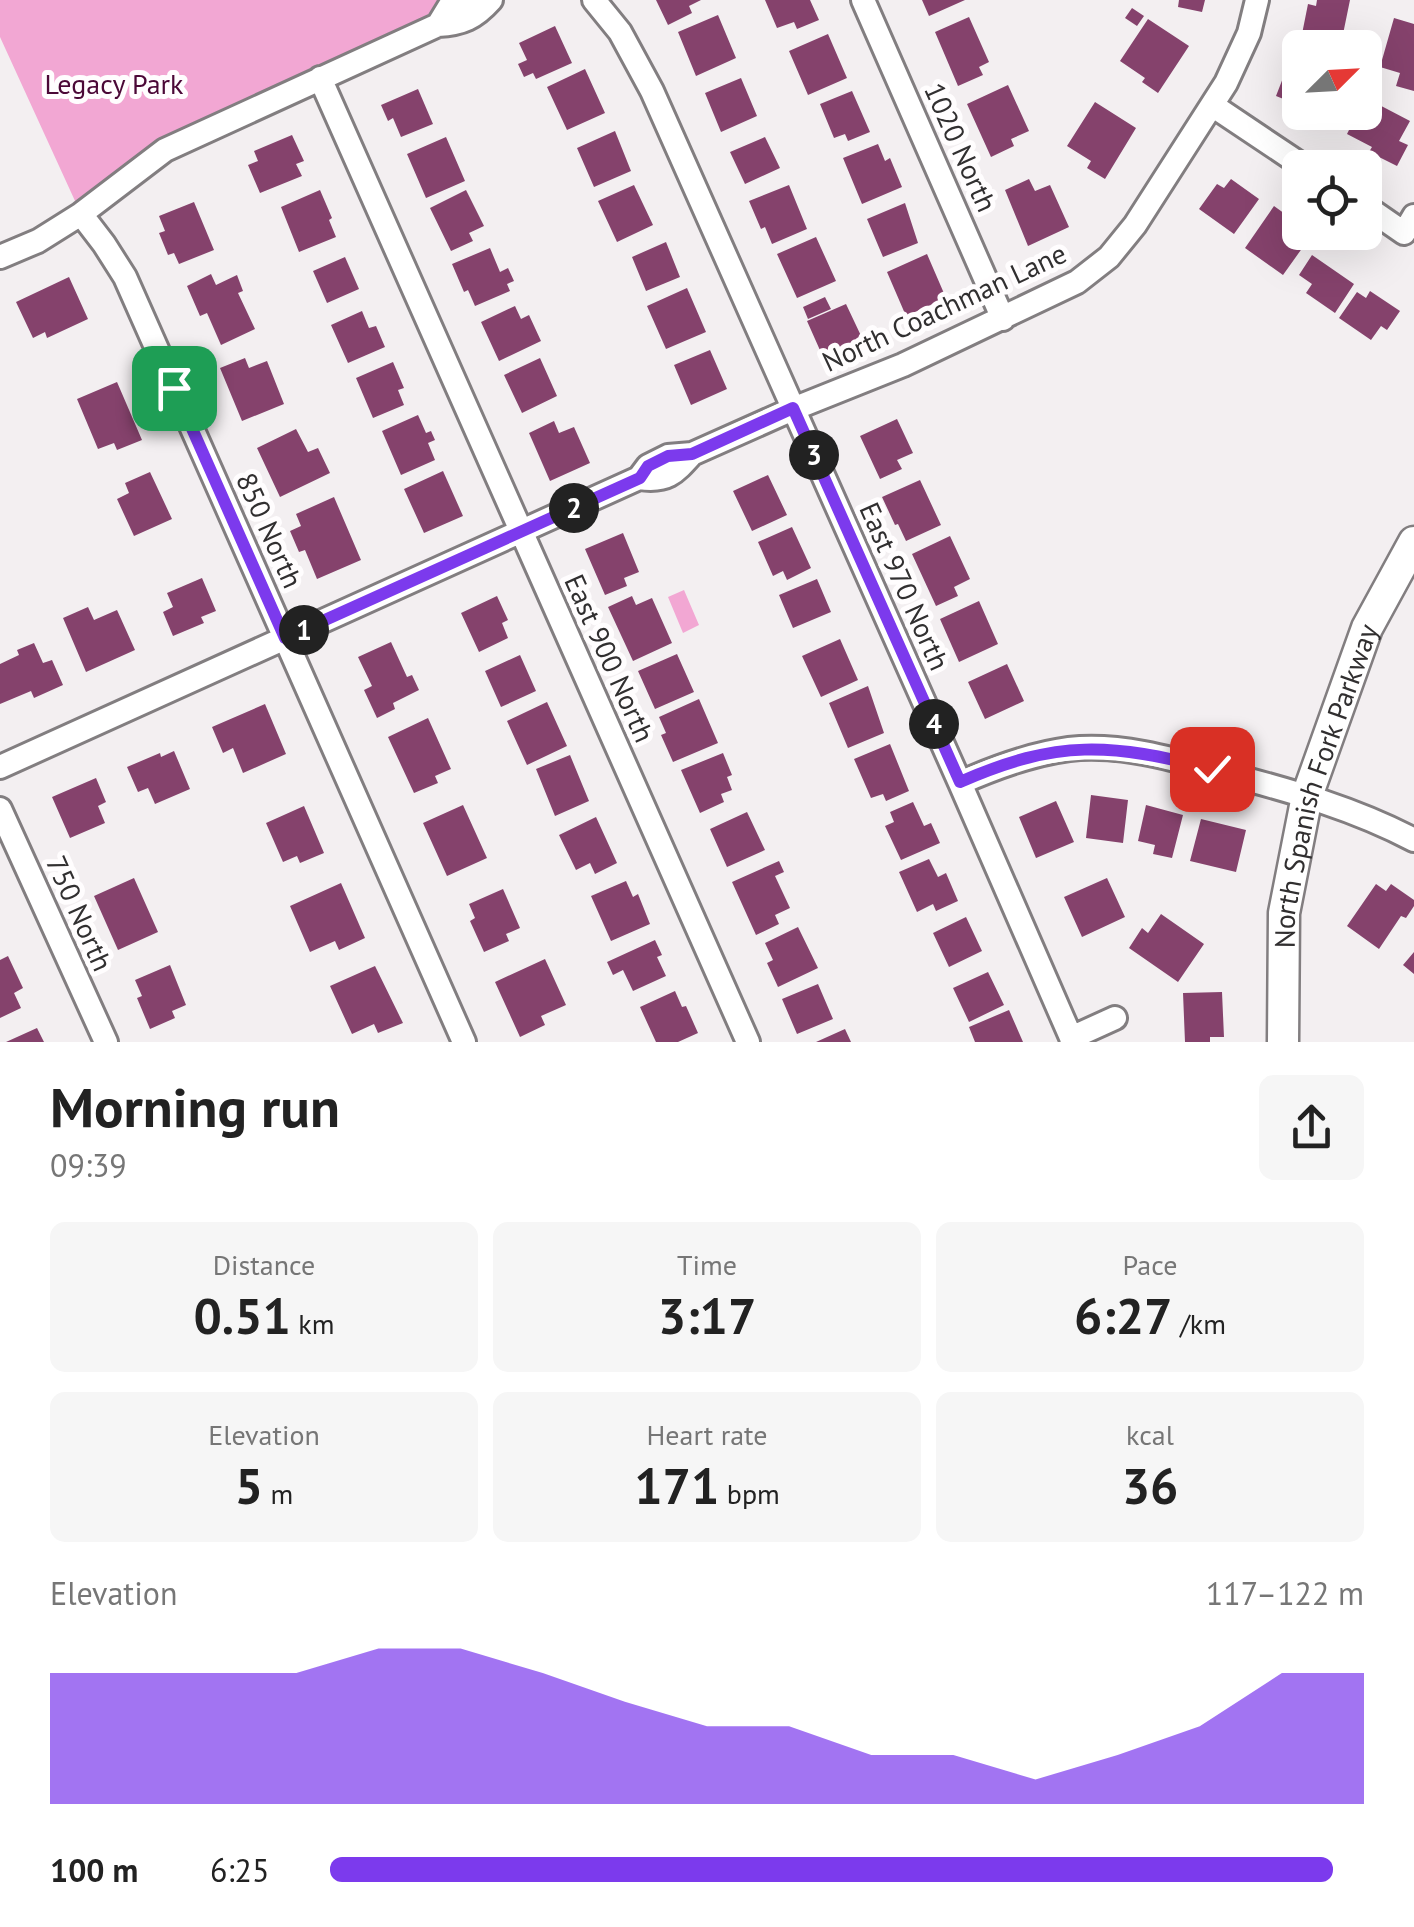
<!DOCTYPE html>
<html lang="en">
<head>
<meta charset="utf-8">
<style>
	body { margin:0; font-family:"PT Sans",sans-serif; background:#f6f6f6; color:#222; height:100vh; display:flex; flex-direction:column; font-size:38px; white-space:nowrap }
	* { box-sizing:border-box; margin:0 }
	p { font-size:32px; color:#767676 }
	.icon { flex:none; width:55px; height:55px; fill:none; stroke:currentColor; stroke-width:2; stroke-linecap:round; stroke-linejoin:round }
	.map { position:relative; height:1042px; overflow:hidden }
	.drawer { display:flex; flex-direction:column; background:#fff; flex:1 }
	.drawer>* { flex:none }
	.needle { width:65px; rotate:66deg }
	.tools { position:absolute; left:1282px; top:30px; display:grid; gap:20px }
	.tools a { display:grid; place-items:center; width:100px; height:100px; border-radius:15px; background:#fff; box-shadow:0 10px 40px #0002; font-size:50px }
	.pin { position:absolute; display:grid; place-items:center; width:85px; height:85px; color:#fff; margin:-42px; border-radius:20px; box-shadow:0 5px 15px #0006 }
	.km { position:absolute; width:50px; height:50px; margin:-25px; border-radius:50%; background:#222; color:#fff; font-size:28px; line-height:50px; text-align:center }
	.round { display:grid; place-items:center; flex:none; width:105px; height:105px; border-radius:15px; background:#f6f6f6 }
	.overview { display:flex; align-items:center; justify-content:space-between; height:170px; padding:0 50px }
	h1 { font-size:55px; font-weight:700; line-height:75px }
	.stats { display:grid; grid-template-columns:repeat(3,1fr); gap:15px; height:170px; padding:10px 50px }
	.stats div { display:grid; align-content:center; border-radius:15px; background:#f6f6f6; text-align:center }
	.stats b { font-size:50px; font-weight:700 }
	.stats small { font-size:28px; font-weight:400 }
	.stats p { font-size:28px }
	.chart { height:280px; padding:20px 50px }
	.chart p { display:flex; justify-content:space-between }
	.chart svg { width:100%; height:180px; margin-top:10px; fill:#7c3aed; opacity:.7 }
	ul { padding:0 50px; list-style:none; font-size:32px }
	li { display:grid; grid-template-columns:160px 120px 1fr; align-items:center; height:75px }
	li i { height:25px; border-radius:12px; background:#7c3aed }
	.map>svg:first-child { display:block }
</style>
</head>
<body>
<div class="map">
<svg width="1414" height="1042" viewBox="0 0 1414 1042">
	<rect width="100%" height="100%" fill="#f3eff1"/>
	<path fill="#f2a7d3" d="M 0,0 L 497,0 L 165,150 L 81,214 L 0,37 Z
		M 684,590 L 699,625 L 683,633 L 668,597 Z"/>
	<path fill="#85426c" d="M 656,0 L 701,0 L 689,6 L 692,13 L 668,25 Z
		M 765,0 L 810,0 L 819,20 L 797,29 L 794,22 L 777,28 Z
		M 922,0 L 965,0 L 929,16 Z
		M 1179,0 L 1205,0 L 1202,12 L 1178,7 Z
		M 1317,0 L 1350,0 L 1342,39 L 1323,35 L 1321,43 L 1301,39 L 1308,4 L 1316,6 Z
		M 1132,8 L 1144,16 L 1137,26 L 1125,18 Z
		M 718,15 L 736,58 L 696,76 L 678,32 Z
		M 969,17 L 989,62 L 979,67 L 983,75 L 958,86 L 935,32 Z
		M 1394,18 L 1414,24 L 1414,91 L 1396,86 L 1400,73 L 1380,67 Z
		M 1148,19 L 1189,46 L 1158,93 L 1142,82 L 1145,78 L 1120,61 Z
		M 555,26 L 572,63 L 536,79 L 533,73 L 524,77 L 518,64 L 527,60 L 519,43 Z
		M 828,34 L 847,78 L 808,95 L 789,51 Z
		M 1300,55 L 1300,112 L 1313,112 L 1311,120 L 1291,113 L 1296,104 L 1276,96 L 1288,65 L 1295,68 Z
		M 585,69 L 605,113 L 567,130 L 547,87 Z
		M 741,78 L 757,116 L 721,132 L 705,93 Z
		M 1008,85 L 1029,131 L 1011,139 L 1014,146 L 991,157 L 967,104 Z
		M 418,89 L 433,124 L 401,137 L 393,118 L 388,121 L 381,105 Z
		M 852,91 L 870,132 L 848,141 L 845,134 L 834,138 L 820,104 Z
		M 1366,98 L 1410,121 L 1399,141 L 1408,145 L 1397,166 L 1369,152 L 1372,147 L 1347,134 L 1358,112 L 1365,112 Z
		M 1095,102 L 1136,128 L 1105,179 L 1087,168 L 1091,161 L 1067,146 Z
		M 615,131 L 631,171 L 594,187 L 577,148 Z
		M 292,135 L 304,161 L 296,164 L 302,176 L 260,193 L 248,165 L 258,161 L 254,151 Z
		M 446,137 L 465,181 L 426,198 L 407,154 Z
		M 765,137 L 780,168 L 745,184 L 730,152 Z
		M 878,144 L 885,161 L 890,158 L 902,187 L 862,204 L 843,158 Z
		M 1029,179 L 1035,191 L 1050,185 L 1069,227 L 1028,246 L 1005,190 Z
		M 1231,179 L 1259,199 L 1234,234 L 1199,209 L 1217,184 L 1224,188 Z
		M 634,185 L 653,225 L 617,242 L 598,201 Z
		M 789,185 L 807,229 L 772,244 L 765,227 L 761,229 L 749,201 Z
		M 320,190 L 332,218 L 329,220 L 336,237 L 299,252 L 281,207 Z
		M 466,190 L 484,226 L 469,233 L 473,241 L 451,251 L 430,208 Z
		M 194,202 L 214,250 L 179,264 L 174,253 L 168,255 L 159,233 L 165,231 L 159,216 Z
		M 905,203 L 918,243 L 883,257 L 867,219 Z
		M 1274,206 L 1299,224 L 1295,230 L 1308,240 L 1283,275 L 1245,248 Z
		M 816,237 L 836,281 L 797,298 L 777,254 Z
		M 666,242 L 680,277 L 646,291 L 632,257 Z
		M 490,248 L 500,272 L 508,268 L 514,281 L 507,284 L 510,291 L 475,306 L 468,290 L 464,292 L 452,264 Z
		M 927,254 L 946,298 L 906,316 L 887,272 Z
		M 1312,255 L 1354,284 L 1335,313 L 1306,293 L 1312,284 L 1299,275 Z
		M 345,257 L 359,289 L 327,303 L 313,271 Z
		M 211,274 L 216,285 L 237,275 L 243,291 L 238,293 L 255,329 L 221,345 L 207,313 L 200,316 L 187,286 Z
		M 69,277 L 88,319 L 47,338 L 45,332 L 33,338 L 16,302 Z
		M 687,288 L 706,332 L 666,349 L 647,306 Z
		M 1370,291 L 1400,311 L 1387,330 L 1381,326 L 1371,340 L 1339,318 L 1357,292 L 1366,298 Z
		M 825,297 L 831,309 L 808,319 L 803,307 Z
		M 846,304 L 863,340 L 823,357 L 807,321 Z
		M 515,306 L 521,319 L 529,315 L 541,341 L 499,361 L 481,322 Z
		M 362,311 L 369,328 L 376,326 L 385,347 L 348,363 L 331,325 Z
		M 710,350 L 727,389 L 691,405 L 674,365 Z
		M 245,358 L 249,368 L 267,361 L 284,404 L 242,421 L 220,368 Z
		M 540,358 L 557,396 L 522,413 L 504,375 Z
		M 393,362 L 404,388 L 398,390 L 404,405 L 373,418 L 356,378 Z
		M 117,382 L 142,440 L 117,450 L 114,443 L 98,449 L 77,399 Z
		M 418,415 L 426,433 L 431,431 L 435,440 L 428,443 L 435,460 L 401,475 L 382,431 Z
		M 897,419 L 913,453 L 897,460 L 902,469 L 880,479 L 860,436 Z
		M 554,421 L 559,433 L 574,427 L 590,463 L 550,481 L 529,433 Z
		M 296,429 L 308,452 L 318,448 L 330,473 L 280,497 L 257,448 Z
		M 443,471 L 463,516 L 424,533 L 404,489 Z
		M 150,472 L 172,519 L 134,536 L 117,499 L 129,493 L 125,483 Z
		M 768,475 L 787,515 L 752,531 L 733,491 Z
		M 920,480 L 941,525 L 906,541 L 898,524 L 895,525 L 882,497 Z
		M 334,497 L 361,560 L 317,579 L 305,550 L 299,552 L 290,531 L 301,526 L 296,514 Z
		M 792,527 L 811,568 L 787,580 L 783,571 L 773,576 L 758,542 Z
		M 623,533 L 639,572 L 624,578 L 627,586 L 605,595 L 585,549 Z
		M 950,536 L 970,579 L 954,587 L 958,596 L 936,606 L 912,554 Z
		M 202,578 L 216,611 L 201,617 L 204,623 L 173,636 L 163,612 L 173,607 L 167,593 Z
		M 817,579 L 831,612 L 793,628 L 779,595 Z
		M 497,596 L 508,620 L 502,623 L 508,638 L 479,652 L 461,613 Z
		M 632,596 L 636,605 L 652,598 L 672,643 L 633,661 L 608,607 Z
		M 979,601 L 998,644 L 959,662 L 940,619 Z
		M 88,607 L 94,620 L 117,610 L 135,650 L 86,672 L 63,618 Z
		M 840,639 L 858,680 L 821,697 L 802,656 Z
		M 391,642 L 407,677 L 412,675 L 419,690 L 393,703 L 395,709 L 377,718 L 364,690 L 372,686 L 358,657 Z
		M 34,643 L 43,663 L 52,660 L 63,685 L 34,698 L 31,691 L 0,704 L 0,664 L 19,655 L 17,650 Z
		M 677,654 L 694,692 L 655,709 L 638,671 Z
		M 520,655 L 536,691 L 501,707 L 485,671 Z
		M 1007,664 L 1024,701 L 985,719 L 968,682 Z
		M 868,686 L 884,733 L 848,748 L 829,703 Z
		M 699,699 L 718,743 L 673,762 L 661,735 L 666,733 L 659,717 Z
		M 547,702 L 567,746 L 527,765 L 507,721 Z
		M 265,704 L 286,754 L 243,773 L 233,748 L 223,753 L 212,727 Z
		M 428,718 L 451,769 L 435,776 L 438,783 L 414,793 L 388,737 Z
		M 890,744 L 909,791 L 886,801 L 883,794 L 871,798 L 854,759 Z
		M 174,751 L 190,789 L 155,804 L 148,788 L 138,792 L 127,767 L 160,753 L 161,757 Z
		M 723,753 L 732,775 L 727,777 L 732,790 L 721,794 L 724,802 L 700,813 L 681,770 Z
		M 570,755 L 589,801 L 555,816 L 536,769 Z
		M 96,778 L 106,802 L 98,806 L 105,823 L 70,838 L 52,797 Z
		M 1091,795 L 1128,800 L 1123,843 L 1086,838 Z
		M 1056,801 L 1074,842 L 1036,858 L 1019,817 Z
		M 913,802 L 924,826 L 931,823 L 940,843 L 901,860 L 885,826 L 894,822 L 890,812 Z
		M 463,805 L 487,858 L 447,876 L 423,823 Z
		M 1146,805 L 1183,815 L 1172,858 L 1153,854 L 1155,845 L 1138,841 Z
		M 304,806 L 324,853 L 300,863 L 297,856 L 283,862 L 266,823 Z
		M 747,812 L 765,850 L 727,867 L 710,829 Z
		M 596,817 L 617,863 L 595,874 L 590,863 L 576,870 L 559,835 Z
		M 1201,819 L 1246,830 L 1236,872 L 1190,861 Z
		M 929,859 L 938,877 L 946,873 L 958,901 L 936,911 L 933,904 L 917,912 L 899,872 Z
		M 779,861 L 784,872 L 775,876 L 790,908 L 775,915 L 779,924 L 756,935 L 732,882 Z
		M 134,878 L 158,932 L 118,950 L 94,896 Z
		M 1107,878 L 1125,917 L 1082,937 L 1064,897 Z
		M 626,881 L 633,897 L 638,894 L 650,924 L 611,941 L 591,896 Z
		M 341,883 L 365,938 L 339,950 L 335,941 L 310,952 L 290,906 Z
		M 1376,884 L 1386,891 L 1391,884 L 1414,900 L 1414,906 L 1406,918 L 1401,916 L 1379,949 L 1347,926 Z
		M 503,889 L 520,928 L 506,934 L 509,941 L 484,952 L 470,921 L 475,918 L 469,904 Z
		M 1161,914 L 1204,944 L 1178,982 L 1129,948 L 1142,928 L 1148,933 Z
		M 966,917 L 982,951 L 949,967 L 933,933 Z
		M 798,927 L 818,968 L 778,987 L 767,963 L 773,960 L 765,943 Z
		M 655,940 L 662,955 L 657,957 L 666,976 L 633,991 L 623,970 L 613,975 L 607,962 Z
		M 1414,952 L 1414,974 L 1403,965 Z
		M 8,956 L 23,988 L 14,993 L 21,1008 L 0,1018 L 0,960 Z
		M 545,959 L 566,1005 L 541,1016 L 545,1025 L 520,1037 L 495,982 Z
		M 170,965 L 186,1005 L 172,1011 L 175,1018 L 150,1029 L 137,998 L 142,996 L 135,980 Z
		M 375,966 L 403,1023 L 378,1033 L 374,1024 L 352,1034 L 330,986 Z
		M 988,972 L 1004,1005 L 969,1022 L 953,988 Z
		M 818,984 L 833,1019 L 797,1034 L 782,999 Z
		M 675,991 L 682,1007 L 686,1006 L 698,1033 L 678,1042 L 656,1042 L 640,1007 Z
		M 1222,992 L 1224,1037 L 1210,1037 L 1210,1042 L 1185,1042 L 1183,993 Z
		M 1009,1010 L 1023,1042 L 975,1042 L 969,1027 Z
		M 37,1028 L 44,1042 L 6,1042 Z
		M 845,1029 L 851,1042 L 816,1042 Z"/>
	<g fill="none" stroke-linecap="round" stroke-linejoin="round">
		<g stroke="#827e80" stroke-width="28">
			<path id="street" d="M 594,0 L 620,32 L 652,91 L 960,783 L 1073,1042
				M 863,0 L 1003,319
				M 438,25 L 449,7 L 467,0
				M 320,78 L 748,1042
				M 1212,105 L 1306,168
				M 1365,206 L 1404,233 L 1414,216
				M 81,214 L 104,244 L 125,277 L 464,1042
				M 0,257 L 38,241 L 81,214 L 165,150 L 438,25 C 462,24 475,18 491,0
				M 639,478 C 667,482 674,474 692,454
				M 0,767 L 639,478 L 648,466 L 668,456 L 692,454 L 793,409 L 903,365 L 1077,282 L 1109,257 L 1135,225 L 1226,83 L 1249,33 L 1257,0
				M 960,783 C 996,767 1031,754 1069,749 C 1122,743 1177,760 1227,774 C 1292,791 1355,809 1414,840
				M 0,809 L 106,1042
				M 1071,1038 L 1115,1018"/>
		</g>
		<g stroke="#827e80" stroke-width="35">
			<g id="secondary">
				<path id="s1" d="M 1283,1042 L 1284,913 L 1307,796 L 1367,628 L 1414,542"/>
			</g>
		</g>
		<use href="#street" stroke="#fff" stroke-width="22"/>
		<use href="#secondary" stroke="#fff" stroke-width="30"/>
	</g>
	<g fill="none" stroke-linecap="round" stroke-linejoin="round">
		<g stroke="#fff" stroke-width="20">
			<path id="route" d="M 174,388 L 285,638 L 640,478 L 648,466 L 668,456 L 692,454 L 793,408 L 960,782 C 1058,739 1110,743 1212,769"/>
		</g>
		<use href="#route" stroke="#7c3aed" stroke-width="12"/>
	</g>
	<g text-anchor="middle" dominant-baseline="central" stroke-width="10" stroke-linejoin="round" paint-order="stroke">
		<g font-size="28" fill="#4b0837" stroke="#fffdfe">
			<text x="114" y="83">Legacy Park</text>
		</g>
		<g font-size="28" fill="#312f30" stroke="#fffdfe">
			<text transform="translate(961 147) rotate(66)">1020 North</text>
			<text transform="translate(944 307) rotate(-25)">North Coachman Lane</text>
			<text transform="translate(270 530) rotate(66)">850 North</text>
			<text transform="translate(905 586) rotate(66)">East 970 North</text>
			<text transform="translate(610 658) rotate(66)">East 900 North</text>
			<text stroke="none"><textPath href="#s1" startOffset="262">North Spanish Fork Parkway</textPath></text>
			<text transform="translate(80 913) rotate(66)">750 North</text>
		</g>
	</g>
</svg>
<div class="tools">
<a><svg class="needle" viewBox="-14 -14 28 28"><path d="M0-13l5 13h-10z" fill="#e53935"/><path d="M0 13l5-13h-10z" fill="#767676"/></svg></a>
<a><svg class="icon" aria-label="locate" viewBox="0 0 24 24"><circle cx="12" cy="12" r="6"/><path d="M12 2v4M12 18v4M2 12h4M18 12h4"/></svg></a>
</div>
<div class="pin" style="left:174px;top:388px;background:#1e9e55"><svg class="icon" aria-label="arrive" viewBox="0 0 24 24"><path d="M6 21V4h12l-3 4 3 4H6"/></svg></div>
<div class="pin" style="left:1212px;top:769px;background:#d93025"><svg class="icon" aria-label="check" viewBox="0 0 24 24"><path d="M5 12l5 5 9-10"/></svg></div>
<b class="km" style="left:304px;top:630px">1</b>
<b class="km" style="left:574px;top:508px">2</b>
<b class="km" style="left:814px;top:455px">3</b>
<b class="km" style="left:934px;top:724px">4</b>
</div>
<section class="drawer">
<div class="overview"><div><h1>Morning run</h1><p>09:39</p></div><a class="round"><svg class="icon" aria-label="share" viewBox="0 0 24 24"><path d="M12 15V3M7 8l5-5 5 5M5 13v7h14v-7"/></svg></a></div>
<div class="stats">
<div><p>Distance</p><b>0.51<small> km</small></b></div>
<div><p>Time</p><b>3:17</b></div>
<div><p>Pace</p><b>6:27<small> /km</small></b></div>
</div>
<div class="stats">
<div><p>Elevation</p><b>5<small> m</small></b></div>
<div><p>Heart rate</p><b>171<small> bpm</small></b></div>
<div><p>kcal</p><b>36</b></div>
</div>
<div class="chart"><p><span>Elevation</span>117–122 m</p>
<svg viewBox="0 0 160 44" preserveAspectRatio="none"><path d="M0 44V12L10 12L20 12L30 12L40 6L50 6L60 12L70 19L80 25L90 25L100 32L110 32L120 38L130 32L140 25L150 12L160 12V44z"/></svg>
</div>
<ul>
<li><b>100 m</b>6:25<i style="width:97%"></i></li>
</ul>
</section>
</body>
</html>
